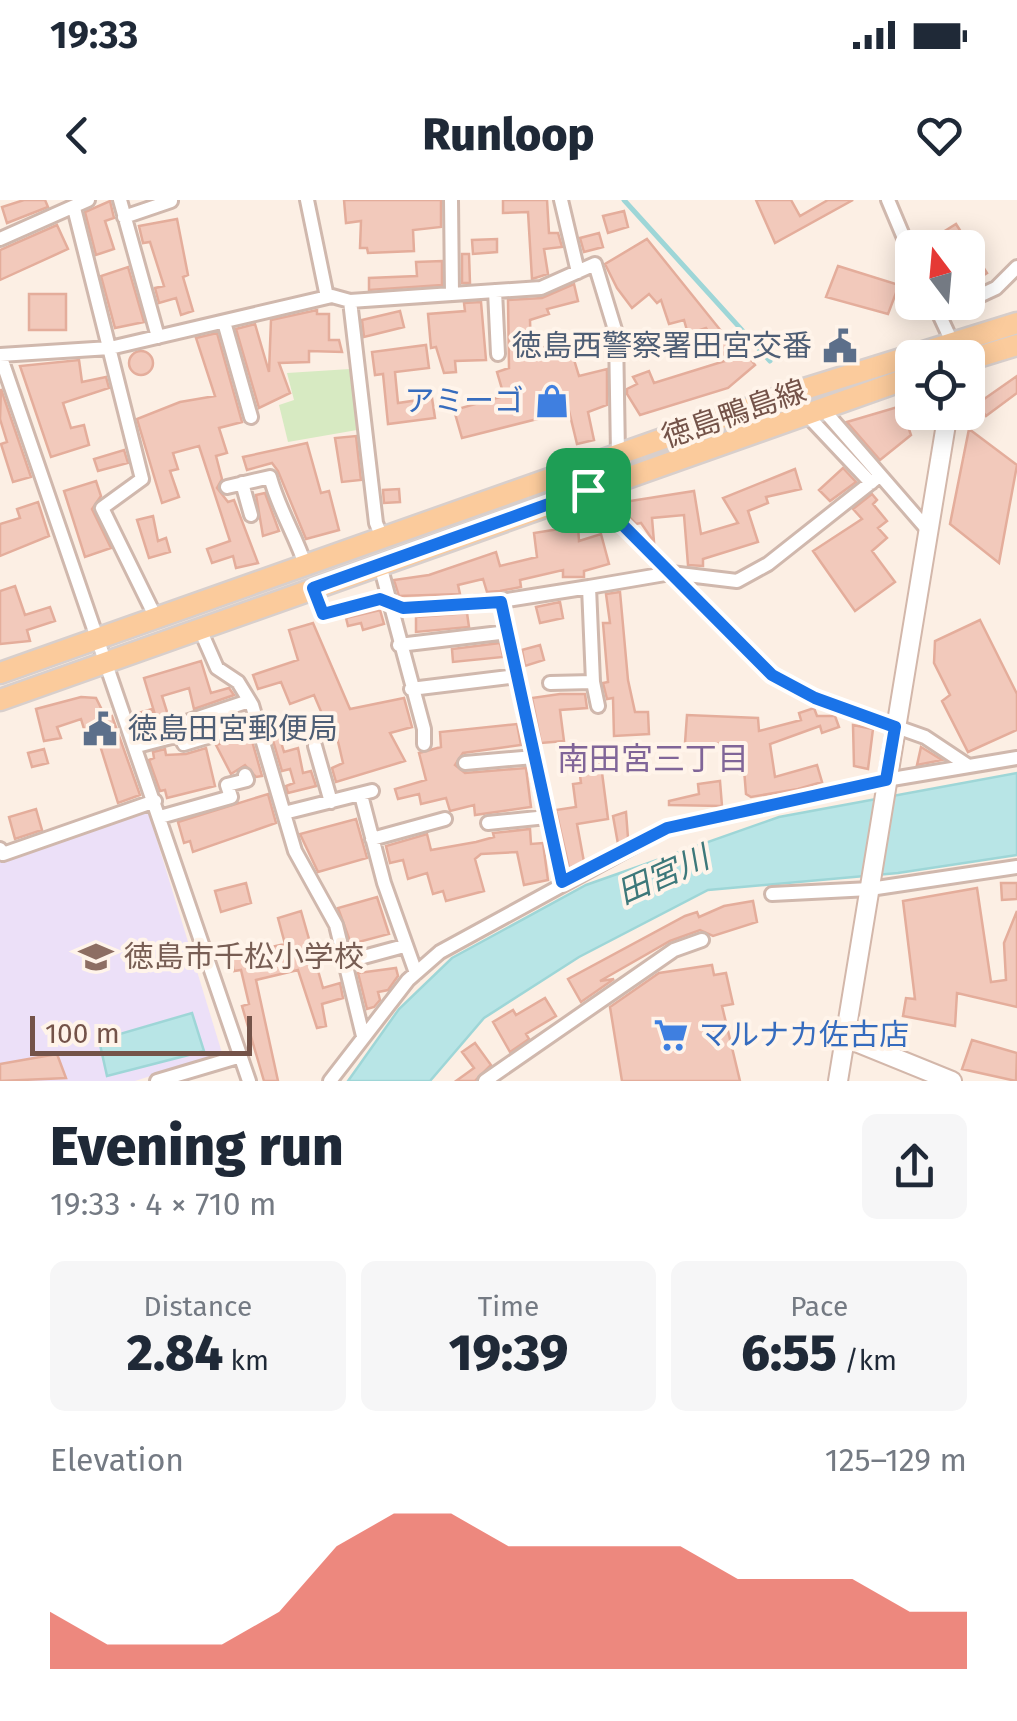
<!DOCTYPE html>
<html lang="en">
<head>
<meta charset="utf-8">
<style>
	body { margin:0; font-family:"Fira Sans","Noto Sans JP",sans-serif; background:#f6f6f7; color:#1f2937; height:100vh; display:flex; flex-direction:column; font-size:38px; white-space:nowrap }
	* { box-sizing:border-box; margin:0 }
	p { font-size:32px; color:#747a83 }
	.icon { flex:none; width:55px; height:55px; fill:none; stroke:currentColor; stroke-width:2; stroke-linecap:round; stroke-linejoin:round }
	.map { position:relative; height:881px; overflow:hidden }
	.panel { display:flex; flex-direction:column; background:#fff; flex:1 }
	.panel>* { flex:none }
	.needle { width:65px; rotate:344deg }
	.buttons { position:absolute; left:895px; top:30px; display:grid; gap:20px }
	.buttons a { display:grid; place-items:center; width:90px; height:90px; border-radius:15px; background:#fff; box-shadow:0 5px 25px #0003; font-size:50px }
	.scale { position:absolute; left:30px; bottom:25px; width:222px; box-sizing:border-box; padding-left:10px; border:5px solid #745349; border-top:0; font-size:28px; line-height:35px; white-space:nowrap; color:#745349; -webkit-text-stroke:8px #fff4ea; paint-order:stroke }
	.pin { position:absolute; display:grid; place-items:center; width:85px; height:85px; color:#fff; margin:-42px; border-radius:20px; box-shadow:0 5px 15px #0006 }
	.round { display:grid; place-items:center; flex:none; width:105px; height:105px; border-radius:15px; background:#f6f6f7 }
	.overview { display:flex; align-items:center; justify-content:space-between; height:170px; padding:0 50px }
	h1 { font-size:55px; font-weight:800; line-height:75px }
	.stats { display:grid; grid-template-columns:repeat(3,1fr); gap:15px; height:170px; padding:10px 50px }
	.stats div { display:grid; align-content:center; border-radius:15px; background:#f6f6f7; text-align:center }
	.stats b { font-size:50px; font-weight:800 }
	.stats small { font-size:28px; font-weight:400 }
	.stats p { font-size:28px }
	.chart { height:280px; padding:20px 50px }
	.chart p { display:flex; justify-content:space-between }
	.chart svg { width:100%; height:180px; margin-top:10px; fill:#e65648; opacity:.7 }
	.status { display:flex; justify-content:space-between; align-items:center; height:70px; padding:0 50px; background:#fff; direction:ltr }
	.status svg { height:28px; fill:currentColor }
	header { display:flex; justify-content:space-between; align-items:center; height:130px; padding:0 50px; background:#fff; font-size:45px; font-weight:800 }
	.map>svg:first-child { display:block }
</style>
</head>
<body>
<div class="status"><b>19:33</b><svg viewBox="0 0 49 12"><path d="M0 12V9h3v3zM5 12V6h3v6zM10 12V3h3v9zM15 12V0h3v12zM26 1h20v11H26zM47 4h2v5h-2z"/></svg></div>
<header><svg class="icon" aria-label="back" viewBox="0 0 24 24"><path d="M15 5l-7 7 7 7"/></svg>Runloop<svg class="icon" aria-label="heart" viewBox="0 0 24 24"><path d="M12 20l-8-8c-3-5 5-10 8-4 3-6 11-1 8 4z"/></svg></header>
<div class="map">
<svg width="1017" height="881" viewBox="0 0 1017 881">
	<rect width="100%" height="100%" fill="#fcefe4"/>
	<path fill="#ece0f8" d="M 148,611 L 222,853 L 135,881 L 0,881 L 0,661 Z"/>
	<path fill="#d7eac2" d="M 350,169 L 357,230 L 288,242 L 279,205 L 294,200 L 287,173 Z"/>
	<path fill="#b8e5e6" stroke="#9ed6d7" stroke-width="2.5" d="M 1017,573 L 1017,655 L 898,673 L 708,690 L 579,757 L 484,818 L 430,881 L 348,881 L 399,809 L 452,758 L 586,685 L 779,617 Z
		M 192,813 L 204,851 L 107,876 L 99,840 Z"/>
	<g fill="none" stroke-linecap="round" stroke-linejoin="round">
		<path stroke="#9ed6d7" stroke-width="5" d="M 624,0 L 770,161"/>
	</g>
	<path fill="#f2c9bb" stroke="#e4ad9b" stroke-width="2.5" d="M 24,0 L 45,0 L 48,7 L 7,23 L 2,7 Z
		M 344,0 L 441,0 L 441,27 L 413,30 L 414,51 L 368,53 L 367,48 L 360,48 L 361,21 L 346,23 Z
		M 503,0 L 547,0 L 549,33 L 558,33 L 562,47 L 544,49 L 548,74 L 532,79 L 528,12 L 503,13 Z
		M 756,0 L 791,0 L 800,16 L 828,0 L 853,0 L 775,43 Z
		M 110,1 L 114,18 L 105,21 L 114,49 L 96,55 L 85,12 Z
		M 624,11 L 628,27 L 608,33 L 603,16 Z
		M 177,19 L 188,75 L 183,77 L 193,111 L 181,115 L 176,98 L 159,103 L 155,88 L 164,86 L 150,42 L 143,43 L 139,26 Z
		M 956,24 L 987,73 L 968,85 L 968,48 L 919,47 Z
		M 57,25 L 68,49 L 0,80 L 0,50 Z
		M 599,33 L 603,47 L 584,52 L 580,38 Z
		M 497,39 L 497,52 L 473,54 L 472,40 Z
		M 647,39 L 742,157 L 746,153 L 755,165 L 728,188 L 640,215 L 627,194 L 627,189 L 637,184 L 633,177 L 649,171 L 654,183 L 728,160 L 706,128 L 688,134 L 684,120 L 669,124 L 661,100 L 657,103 L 649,94 L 632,108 L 617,88 L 605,64 Z
		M 462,54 L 469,54 L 470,83 L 462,83 Z
		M 442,61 L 442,85 L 369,90 L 369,78 L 417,76 L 416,62 Z
		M 838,66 L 899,85 L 888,114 L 826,97 Z
		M 128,67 L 144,122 L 115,128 L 101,76 Z
		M 574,84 L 578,101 L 547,109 L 549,114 L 530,120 L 531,151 L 568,140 L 579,176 L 607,169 L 607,205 L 588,212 L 594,240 L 577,244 L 569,211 L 462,238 L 454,210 L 504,196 L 497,172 L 509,168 L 508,100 L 542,98 Z
		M 29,94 L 66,94 L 66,130 L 29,130 Z
		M 481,102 L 486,160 L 455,161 L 456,172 L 444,173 L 436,147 L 431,148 L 428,114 L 465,111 L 464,103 Z
		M 317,110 L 317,114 L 329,114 L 329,140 L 339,140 L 342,152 L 309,151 L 309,162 L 279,163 L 290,193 L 259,208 L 236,129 L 255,124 L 269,172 L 271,120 Z
		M 400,111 L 404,127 L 364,137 L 362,120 Z
		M 217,133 L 242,222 L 219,228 L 227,253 L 216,256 L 222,279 L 217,288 L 228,302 L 234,300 L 258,363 L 236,368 L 233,356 L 212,363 L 207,349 L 230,341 L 199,246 L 173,253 L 178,269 L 170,271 L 179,297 L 162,303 L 137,219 L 180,202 L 215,196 L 196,138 Z
		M 844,137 L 849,151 L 836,155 L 831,141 Z
		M 426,145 L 429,168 L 395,172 L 398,203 L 432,198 L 435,218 L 388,224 L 383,174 L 375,175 L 372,152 Z
		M129 163a12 12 0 1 1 24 0a12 12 0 1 1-24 0Z
		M 79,160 L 82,182 L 106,177 L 109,188 L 63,203 L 71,228 L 84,225 L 89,245 L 51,257 L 20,166 Z
		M 1017,176 L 1017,193 L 986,216 L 977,204 Z
		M 1,189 L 31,277 L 13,282 L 1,244 L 7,242 L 0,219 Z
		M 901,206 L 911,235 L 880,260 L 847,222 Z
		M 969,229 L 1017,265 L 999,363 L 950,324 Z
		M 356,236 L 361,280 L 342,282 L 335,238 Z
		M 307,243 L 321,293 L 329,291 L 339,330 L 306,339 L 278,271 L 272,263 L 247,270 L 243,257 Z
		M 124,250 L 128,263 L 98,271 L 94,259 Z
		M 843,268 L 856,282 L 830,301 L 819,290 Z
		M 795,269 L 801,289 L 766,297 L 768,303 L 748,311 L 758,342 L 703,359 L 703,366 L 688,365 L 684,315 L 652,318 L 654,342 L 641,323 L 636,324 L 627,315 L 624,302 L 694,291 L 701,334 L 738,323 L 723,298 Z
		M 96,281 L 101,296 L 92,309 L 111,348 L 85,357 L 64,291 Z
		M 399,289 L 400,302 L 384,303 L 383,290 Z
		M 265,293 L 279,331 L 263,336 L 256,295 Z
		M 872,294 L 877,300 L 873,304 L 887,321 L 878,328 L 887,338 L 872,351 L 895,382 L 855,411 L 813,351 L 862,319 L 853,309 Z
		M 38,302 L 49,336 L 0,356 L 0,324 L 20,318 L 17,309 Z
		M 153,316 L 158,341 L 166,338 L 170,352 L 149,358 L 137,320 Z
		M 578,326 L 579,341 L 601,334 L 609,364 L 584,371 L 584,377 L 563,377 L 563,370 L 520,380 L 521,387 L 500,391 L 487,392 L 483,379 L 458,385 L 460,394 L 399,396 L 394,380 L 429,375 L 496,352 L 500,366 L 537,357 L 534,333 Z
		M 15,386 L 25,415 L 50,407 L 55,421 L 27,430 L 30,441 L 0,444 L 0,391 Z
		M 620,392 L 628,480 L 635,512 L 648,512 L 649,534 L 614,536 L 613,498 L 607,499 L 603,483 L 608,482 L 603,423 L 610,423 L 606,394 Z
		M 560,402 L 563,418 L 540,423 L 536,407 Z
		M 380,410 L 384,424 L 363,430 L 361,423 L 348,426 L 346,418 Z
		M 467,413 L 469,427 L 416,432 L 416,417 Z
		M 980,420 L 1017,494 L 1017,530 L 968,552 L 942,501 L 950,495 L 934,463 L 935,441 Z
		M 313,423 L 350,509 L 404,498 L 412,527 L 390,533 L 405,561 L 336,582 L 332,568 L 343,563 L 336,533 L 331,535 L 314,495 L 290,504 L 281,482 L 258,489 L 253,475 L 298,460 L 289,430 Z
		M 500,443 L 503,457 L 453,462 L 452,449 Z
		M 540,445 L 544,460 L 525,466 L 522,450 Z
		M 201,461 L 211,493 L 229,488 L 234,495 L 194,509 L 189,488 L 162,496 L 168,515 L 156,518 L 144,478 Z
		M 560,494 L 585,494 L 587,508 L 560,510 L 564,541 L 541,543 L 532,498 Z
		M 81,497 L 96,498 L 106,518 L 112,516 L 140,595 L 118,603 L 98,539 L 88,542 L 81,519 L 57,527 L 61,538 L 44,541 L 36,509 Z
		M 814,508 L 817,516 L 835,516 L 839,527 L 822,533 L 820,526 L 770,544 L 775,577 L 817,565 L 822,582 L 798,589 L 751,597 L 746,594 L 742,544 L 685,543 L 687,515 L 758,518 L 759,531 L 801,520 L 799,513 Z
		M 152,509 L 158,530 L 144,534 L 138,513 Z
		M 273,515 L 284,552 L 298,548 L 303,573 L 311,571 L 316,586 L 288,593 L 286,586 L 294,583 L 290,569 L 282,571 L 266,517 Z
		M 517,524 L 521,545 L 463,553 L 455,565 L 465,573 L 526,568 L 531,607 L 475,615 L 474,605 L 450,611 L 446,598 L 421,604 L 419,594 L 398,599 L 395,589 L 426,580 L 419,553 L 441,547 L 440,532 Z
		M 853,525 L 873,529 L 868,569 L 854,566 Z
		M 250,534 L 262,576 L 256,577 L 245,565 L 231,574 L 216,545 Z
		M 921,547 L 942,560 L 917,565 Z
		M 206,548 L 215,586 L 167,598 L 165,590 L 160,591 L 149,560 L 154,558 L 153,552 L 165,549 L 166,555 L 186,554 Z
		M 44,549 L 48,563 L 32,567 L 28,553 Z
		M 600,557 L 608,619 L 577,624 L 584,662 L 569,668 L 556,610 L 576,607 L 573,584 L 581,583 L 578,560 Z
		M 720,581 L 722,606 L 669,605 L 669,601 L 699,594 L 698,584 Z
		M 268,594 L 276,623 L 193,652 L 190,641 L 184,643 L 178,622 Z
		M 36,609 L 42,630 L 15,639 L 9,617 Z
		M 626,612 L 628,638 L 618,644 L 613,616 Z
		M 356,619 L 367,658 L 318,672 L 300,634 Z
		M 530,629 L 531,644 L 543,643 L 548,680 L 524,685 L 517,652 L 481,654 L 475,659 L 484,691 L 446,701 L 443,691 L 433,694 L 427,673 L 408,679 L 403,660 L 390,663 L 386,646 L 427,634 L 431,650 L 476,642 L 494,637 L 493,633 Z
		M 246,683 L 251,703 L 221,712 L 215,691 Z
		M 1001,683 L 1017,683 L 1017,699 L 1002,700 Z
		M 977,688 L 991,782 L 1006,780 L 1004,743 L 1017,711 L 1017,807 L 957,793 L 955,826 L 903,816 L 906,798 L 915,799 L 903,701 Z
		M 377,697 L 389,734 L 351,744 L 338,708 Z
		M 753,701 L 757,722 L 713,736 L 700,730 L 670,741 L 600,781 L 614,779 L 581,802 L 568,779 L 685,716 L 697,712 L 699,717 L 724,706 Z
		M 301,711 L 323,788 L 340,783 L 343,798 L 322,804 L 326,826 L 317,828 L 298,770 L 256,780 L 278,881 L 264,881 L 242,806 L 249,804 L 241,770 L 234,771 L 231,756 L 285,744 L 278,718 Z
		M 712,765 L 714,775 L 726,773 L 733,804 L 722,806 L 740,881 L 622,881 L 610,807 L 659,773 Z
		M 396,768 L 398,776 L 388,790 L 378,792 L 380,800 L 374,807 L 367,809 L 358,773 Z
		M 545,798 L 556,816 L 526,834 L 529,839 L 510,852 L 493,822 L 513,810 L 516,815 Z
		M 972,840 L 1017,853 L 1016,881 L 962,869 Z
		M 475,843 L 491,865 L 475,881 L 456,881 L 474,868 L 462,852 Z
		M 57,854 L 66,878 L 0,881 L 0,864 Z"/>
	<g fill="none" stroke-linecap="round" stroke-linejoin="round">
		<g stroke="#d0b8ad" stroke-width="18">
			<path id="street" d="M 120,0 L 158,137
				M 307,0 L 327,97
				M 451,0 L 452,94
				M 561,0 L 578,72
				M 888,0 L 912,57
				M 74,8 L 142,279 L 102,308 L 156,418
				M 124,17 L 171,1
				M 0,39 L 88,0
				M 495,91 L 498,154
				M 350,101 L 376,323 L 383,340
				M 968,101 L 996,88 L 1017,67
				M 224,122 L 251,217
				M 952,142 L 939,114 L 964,102
				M 0,155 L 110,148 L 332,96 L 350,101 L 541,88 L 595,64 L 616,133 L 618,255 L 625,276
				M 0,155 L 249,881
				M 821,207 L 927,329
				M 805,213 L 871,283
				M 242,283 L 251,315
				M 227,287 L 270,277 C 279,310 295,334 306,367
				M 588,290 L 772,475 L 815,498 L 925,537 L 967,565
				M 380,365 L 424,529 L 424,544
				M 589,387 L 671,373 L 737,381 L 768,364 L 878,277
				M 313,388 L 323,414 L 380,399 L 403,408 L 501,401 L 589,387 L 593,482 L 550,483
				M 199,427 L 217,468 L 238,482 L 252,505 L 295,651 L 336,725 L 363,836
				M 399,445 L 508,432
				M 593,482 L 598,506
				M 411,489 L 517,476
				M 179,535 L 180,524 L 249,501
				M 137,546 L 179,535 L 184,544 L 257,522
				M 315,546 L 331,602
				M 534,557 L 562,682
				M 465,563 L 534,557 L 501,401
				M 361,595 L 384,683 L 416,773
				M 284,613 L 372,591
				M 160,617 L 231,597 L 227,585 L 247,580 L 245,575
				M 488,623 L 547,617
				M 372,639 L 445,619
				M 0,649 L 3,654 L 155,601
				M 772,694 L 870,689 L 1017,667
				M 345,762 L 404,746
				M 157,881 L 241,856
				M 330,881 L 408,780 L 440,752 L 667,628 L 886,580 L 1017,558
				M 485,881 L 674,750 L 702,740"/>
		</g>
		<g stroke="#d3b7aa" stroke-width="22">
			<path id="secondary" d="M 846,838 L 952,881
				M 838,881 L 948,212"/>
		</g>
		<g stroke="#d8cfcc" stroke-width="25">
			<path id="primary" d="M 968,160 L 1017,145
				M 0,473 L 798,191 L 1017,123
				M 0,500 L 912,177"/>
		</g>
		<use href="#street" stroke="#fff" stroke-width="12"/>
		<use href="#secondary" stroke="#fff" stroke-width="18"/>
		<use href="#primary" stroke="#fbcb9c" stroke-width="20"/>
	</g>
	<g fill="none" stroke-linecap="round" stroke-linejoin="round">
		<g stroke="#fff" stroke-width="20">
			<path id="route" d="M 588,290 L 772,475 L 815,498 L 895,527 L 886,580 L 667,628 L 562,682 L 501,402 L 403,408 L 380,399 L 323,414 L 313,388 Z"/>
		</g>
		<use href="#route" stroke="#1a73e8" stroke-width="12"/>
	</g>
	<defs>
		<g id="civic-bare" transform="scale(2.7)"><path d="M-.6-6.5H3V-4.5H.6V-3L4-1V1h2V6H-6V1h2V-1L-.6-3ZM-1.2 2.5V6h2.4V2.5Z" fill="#5c6f8a" stroke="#fff4ea" stroke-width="2.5" paint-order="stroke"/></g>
		<g id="shop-bare" transform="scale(2.7)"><path d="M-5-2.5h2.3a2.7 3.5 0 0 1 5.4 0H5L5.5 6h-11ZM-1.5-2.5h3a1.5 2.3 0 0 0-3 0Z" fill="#3f7fe0" stroke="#fff4ea" stroke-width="2.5" paint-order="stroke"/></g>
		<g id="school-bare" transform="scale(2.7)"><path d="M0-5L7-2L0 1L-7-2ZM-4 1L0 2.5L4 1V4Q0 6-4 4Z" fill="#8d6e63" stroke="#fff4ea" stroke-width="2.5" paint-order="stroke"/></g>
		<g id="supermarket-bare" transform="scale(2.7)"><path d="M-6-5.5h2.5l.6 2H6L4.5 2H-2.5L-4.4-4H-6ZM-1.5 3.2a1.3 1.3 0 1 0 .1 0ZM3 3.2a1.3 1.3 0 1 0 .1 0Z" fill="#3f7fe0" stroke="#fff4ea" stroke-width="2.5" paint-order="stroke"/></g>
	</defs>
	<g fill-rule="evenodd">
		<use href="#civic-bare" x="840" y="146"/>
		<use href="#shop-bare" x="552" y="201"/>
		<use href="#civic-bare" x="100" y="529"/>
		<use href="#school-bare" x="96" y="757"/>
		<use href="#supermarket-bare" x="671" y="835"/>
	</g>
	<g text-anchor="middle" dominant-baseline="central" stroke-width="8" stroke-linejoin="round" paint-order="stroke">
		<g font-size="30" fill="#4e5e75" stroke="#fff4ea" text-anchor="end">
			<text x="812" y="146">徳島西警察署田宮交番</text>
			<text x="128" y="529" text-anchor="start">徳島田宮郵便局</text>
		</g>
		<g font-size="30" fill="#366cbe" stroke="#fff4ea" text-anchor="end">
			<text x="524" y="201">アミーゴ</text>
			<text x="699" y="835" text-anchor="start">マルナカ佐古店</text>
		</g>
		<g font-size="30" fill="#745349" stroke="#fff4ea">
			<text transform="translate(734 214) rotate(-19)">徳島鴨島線</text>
		</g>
		<g font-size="30" fill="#785e54" stroke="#fff4ea" text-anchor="start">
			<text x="124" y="757">徳島市千松小学校</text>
		</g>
		<g font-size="32" fill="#806598" stroke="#fff4ea">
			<text x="653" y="559">南田宮三丁目</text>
		</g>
		<g font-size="32" font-style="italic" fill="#3d787a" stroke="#fff4ea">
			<text transform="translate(663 675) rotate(-24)">田宮川</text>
		</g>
	</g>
</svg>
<div class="buttons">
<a><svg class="needle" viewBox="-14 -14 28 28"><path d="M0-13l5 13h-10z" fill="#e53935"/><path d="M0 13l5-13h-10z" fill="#747a83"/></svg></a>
<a><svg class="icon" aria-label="locate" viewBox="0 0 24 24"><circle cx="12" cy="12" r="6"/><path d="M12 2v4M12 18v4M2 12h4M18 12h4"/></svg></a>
</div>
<div class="scale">100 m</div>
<div class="pin" style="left:588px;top:290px;background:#1e9e55"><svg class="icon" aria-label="arrive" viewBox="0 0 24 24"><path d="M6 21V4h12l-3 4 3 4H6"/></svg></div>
</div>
<section class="panel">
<div class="overview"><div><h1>Evening run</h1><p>19:33 · 4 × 710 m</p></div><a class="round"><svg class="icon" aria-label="share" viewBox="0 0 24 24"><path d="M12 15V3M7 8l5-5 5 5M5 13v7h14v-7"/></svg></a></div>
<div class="stats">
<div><p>Distance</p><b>2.84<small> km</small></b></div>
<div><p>Time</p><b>19:39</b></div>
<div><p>Pace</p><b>6:55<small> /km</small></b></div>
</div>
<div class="chart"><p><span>Elevation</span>125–129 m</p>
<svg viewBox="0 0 160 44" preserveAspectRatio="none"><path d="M0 44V30L10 38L20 38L30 38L40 30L50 14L60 6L70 6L80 14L90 14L100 14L110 14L120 22L130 22L140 22L150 30L160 30V44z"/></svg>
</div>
</section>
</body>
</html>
